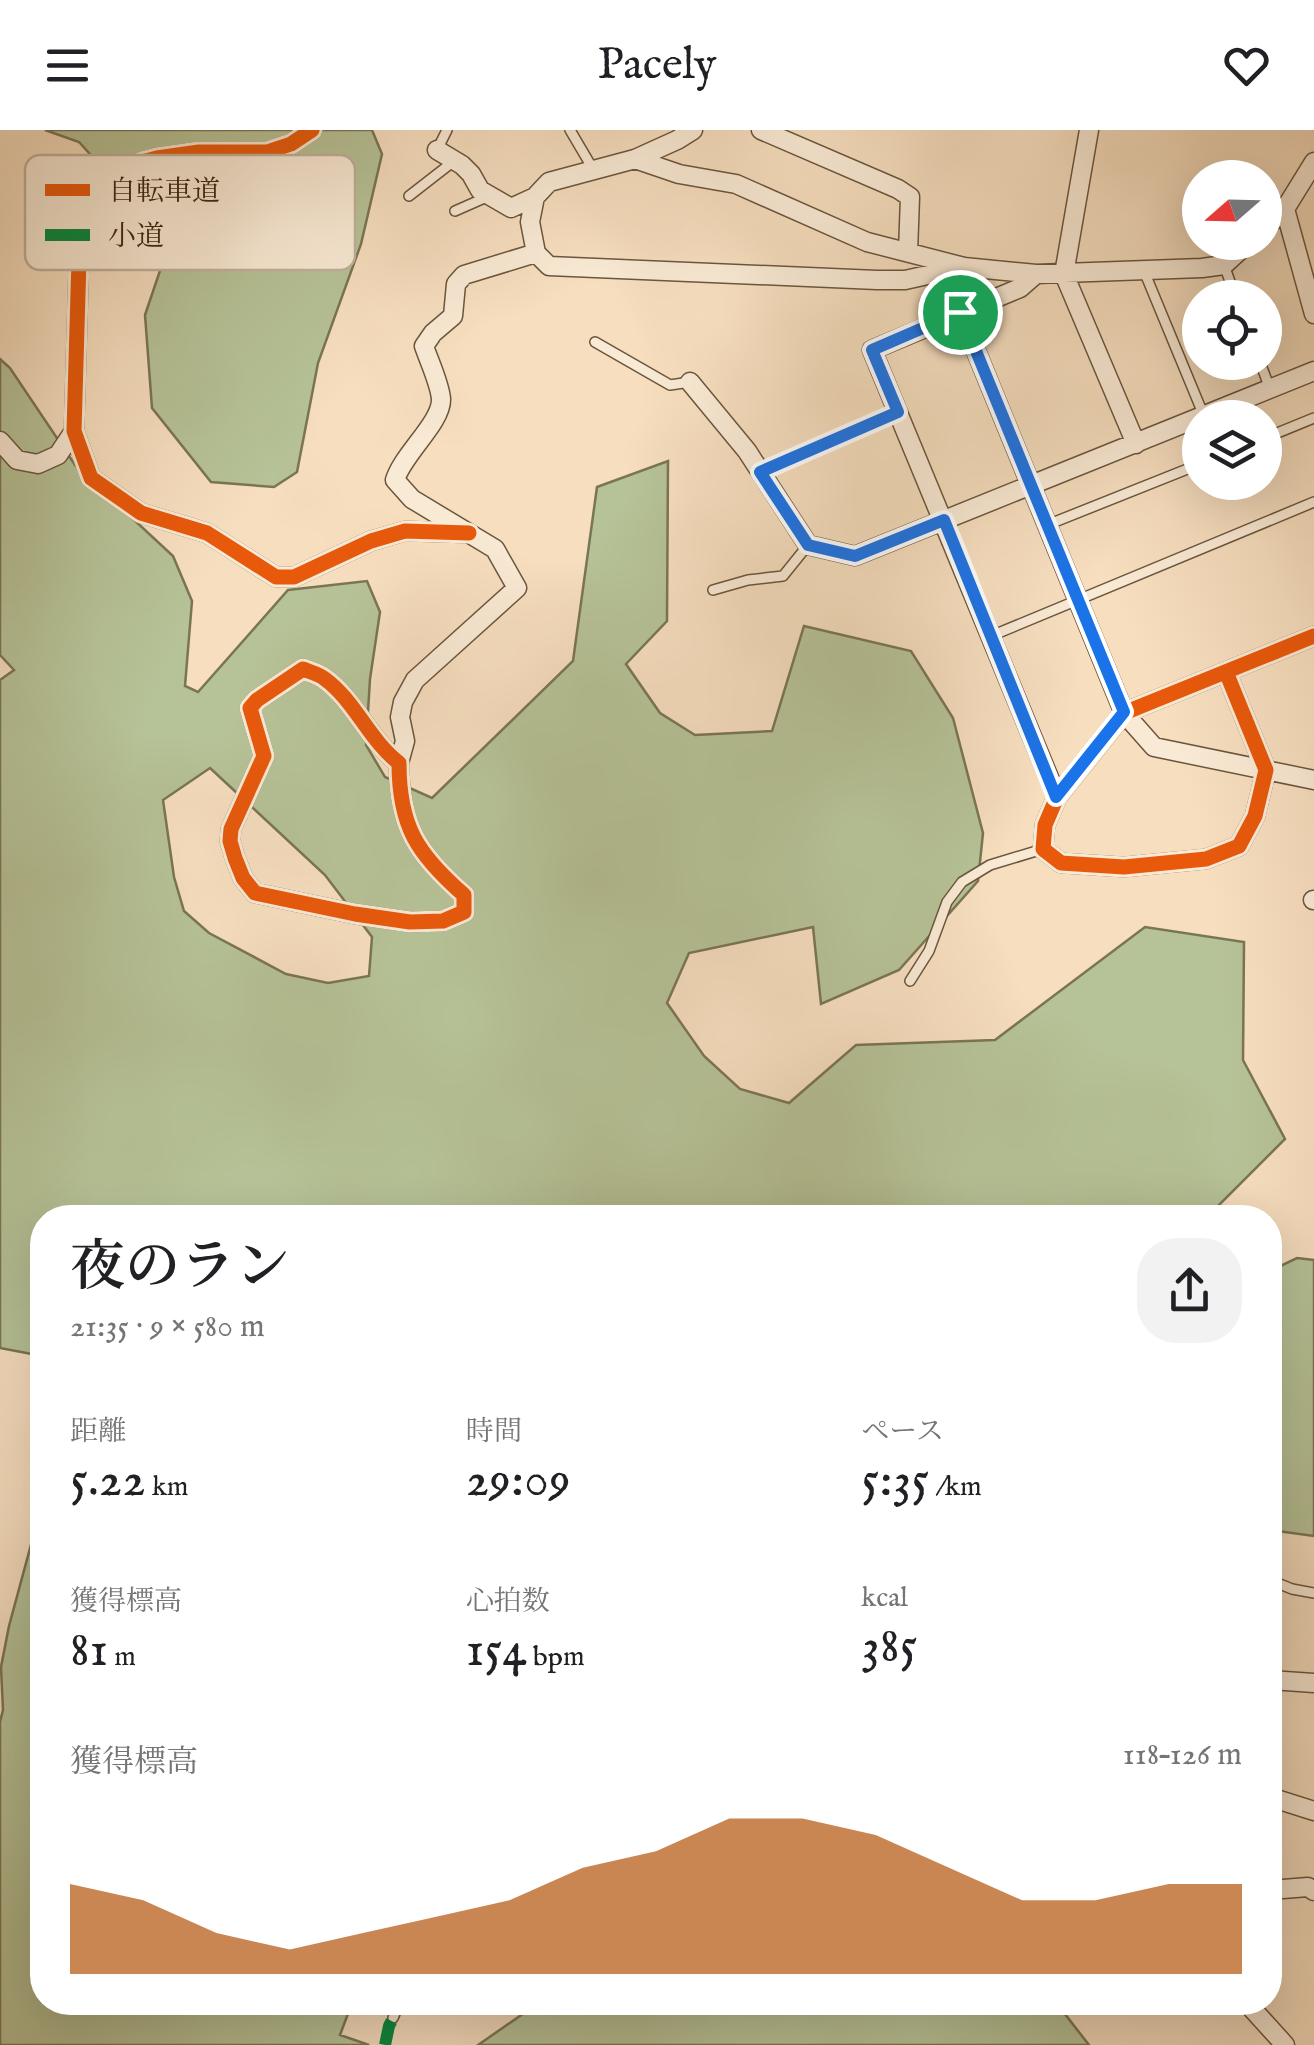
<!DOCTYPE html>
<html lang="ja">
<head>
<meta charset="utf-8">
<style>
	body { margin:0; font-family:"IM FELL English","Noto Serif JP",serif; background:#f2f2f2; color:#202124; height:100vh; display:flex; flex-direction:column; font-size:38px; white-space:nowrap }
	* { box-sizing:border-box; margin:0 }
	p { font-size:32px; color:#757577 }
	.icon { flex:none; width:55px; height:55px; fill:none; stroke:currentColor; stroke-width:2; stroke-linecap:round; stroke-linejoin:round }
	.map { position:relative; flex:1; overflow:hidden }
	.panel { position:absolute; left:30px; top:1075px; width:1252px; height:810px; display:flex; flex-direction:column; background:#fff; border-radius:40px; box-shadow:0 10px 40px #0002 }
	.panel>* { flex:none }
	.needle { width:65px; rotate:250deg }
	.tools { position:absolute; left:1182px; top:30px; display:grid; gap:20px }
	.tools a { display:grid; place-items:center; width:100px; height:100px; border-radius:50%; background:#fff; box-shadow:0 10px 40px #0002; font-size:50px }
	.pin { position:absolute; display:grid; place-items:center; width:85px; height:85px; color:#fff; margin:-42px; border:5px solid #fff; border-radius:50%; box-shadow:0 2px 10px #0007 }
	.round { display:grid; place-items:center; flex:none; width:105px; height:105px; border-radius:40px; background:#f2f2f2 }
	.headline { display:flex; align-items:center; justify-content:space-between; height:170px; padding:0 40px }
	h1 { font-size:55px; font-weight:600; line-height:75px }
	.stats { display:grid; grid-template-columns:repeat(3,1fr); gap:15px; height:170px; padding:10px 40px }
	.stats div { display:grid; align-content:center }
	.stats b { font-size:50px; font-weight:600 }
	.stats small { font-size:28px; font-weight:400 }
	.stats p { font-size:28px }
	.chart { height:280px; padding:20px 40px }
	.chart p { display:flex; justify-content:space-between }
	.chart svg { width:100%; height:180px; margin-top:10px; fill:#b45309; opacity:.7 }
	header { display:flex; justify-content:space-between; align-items:center; height:130px; padding:0 40px; background:#fff; font-size:45px; font-weight:600 }
	.map>svg:first-child { display:block }
</style>
</head>
<body>
<header><svg class="icon" aria-label="menu" viewBox="0 0 24 24"><path d="M4 6h16M4 12h16M4 18h16"/></svg>Pacely<svg class="icon" aria-label="heart" viewBox="0 0 24 24"><path d="M12 20l-8-8c-3-5 5-10 8-4 3-6 11-1 8 4z"/></svg></header>
<div class="map">
<svg width="1314" height="1915" viewBox="0 0 1314 1915">
	<rect width="100%" height="100%" fill="#f6debf"/>
	<filter id="stains"><feTurbulence type="fractalNoise" baseFrequency=".002" numOctaves="4"/><feColorMatrix values="0 0 0 0 .2 0 0 0 0 .09 0 0 0 0 .02 0 0 0 .5 -.17"/></filter>
	<radialGradient id="worn" r=".72"><stop offset=".6" stop-color="#630" stop-opacity="0"/><stop offset="1" stop-color="#630" stop-opacity=".3"/></radialGradient>
	<path fill="#b6c297" stroke="#7a7554" stroke-width="2.5" fill-rule="evenodd" d="M 45,0 L 372,0 L 382,24 L 361,114 L 318,233 L 297,342 L 274,357 L 211,352 L 152,278 L 145,185 L 167,120 L 154,95 L 79,12 Z
		M 0,229 L 10,238 L 75,335 L 173,426 L 192,471 L 185,556 L 198,562 L 288,460 L 367,451 L 380,482 L 370,549 L 366,615 L 385,647 L 432,668 L 573,531 L 597,357 L 668,331 L 667,491 L 626,534 L 660,583 L 695,605 L 772,601 L 804,496 L 911,521 L 953,588 L 983,703 L 978,751 L 899,840 L 821,874 L 813,797 L 689,823 L 667,873 L 704,926 L 740,959 L 789,973 L 856,915 L 995,910 L 1145,797 L 1244,812 L 1243,930 L 1285,1009 L 1207,1087 L 42,1088 L 42,1226 L 0,1218 L 0,550 L 14,540 L 0,525 ZM 210,638 L 325,745 L 372,807 L 369,846 L 328,853 L 286,844 L 209,803 L 184,781 L 174,747 L 163,670 Z
		M 1297,1128 L 1314,1130 L 1314,1406 L 1270,1400 L 1270,1141 Z
		M 42,1374 L 42,1872 L 352,1873 L 340,1905 L 369,1915 L 0,1915 L 0,1592 L 3,1580 L 1,1537 L 9,1496 Z
		M 540,1872 L 1059,1873 L 1058,1875 L 1089,1915 L 478,1915 Z"/>
	<g fill="none" stroke-linecap="round" stroke-linejoin="round">
		<g stroke="#6b563d" stroke-width="12">
			<path id="lane" d="M 570,0 L 593,39
				M 437,20 L 447,0
				M 409,66 L 454,31
				M 455,81 L 489,66
				M 1224,135 L 1236,168
				M 1144,141 L 1204,286
				M 595,212 L 670,255 L 690,252
				M 1260,232 L 1270,259
				M 1265,308 L 1314,288
				M 761,342 L 898,283
				M 1047,395 L 1200,334
				M 713,460 L 748,450 L 783,446 L 808,415
				M 991,506 L 1314,372
				M 910,851 L 929,821 L 947,772 L 962,752 L 990,735 L 1043,719
				M 1270,1450 L 1292,1459 L 1314,1463
				M 393,1888 L 400,1872"/>
		</g>
		<g stroke="#6b563d" stroke-width="21">
			<path id="street" d="M 312,0 L 291,14 L 267,22 L 199,22 L 157,28 L 142,32 L 124,42 L 100,68 L 88,92 L 79,129 L 74,301 L 91,348 L 141,383 L 207,403 L 276,447 L 294,447 L 371,411 L 405,401 L 469,403
				M 693,0 L 677,10 L 635,29 L 549,52 L 535,67 L 530,92 L 536,123 L 549,136 L 877,150 L 905,150 L 964,137
				M 761,0 L 898,59 L 910,67 L 908,122
				M 1089,0 L 1064,144 L 1136,314
				M 437,20 L 462,35 L 471,44 L 480,60 L 511,78 L 535,67
				M 635,29 L 679,44 L 736,54 L 867,112 L 964,137 L 1036,144 L 1202,138 L 1224,135 L 1249,112
				M 1285,79 L 1314,184
				M 1265,98 L 1285,79 L 1314,32
				M 1036,144 L 1020,158 L 872,220 L 1057,667
				M 960,182 L 1124,583 L 1154,617 L 1314,650
				M 690,252 L 747,321 L 808,415 L 855,426 L 1314,241
				M 0,311 L 17,330 L 38,334 L 58,325 L 74,301
				M 303,539 C 310,542 319,544 325,549 C 355,571 369,610 399,633 C 399,696 417,724 464,765 L 464,782 L 443,791 L 410,792 L 355,784 L 255,763 L 243,748 L 235,728 L 230,711 L 231,699 L 264,626 L 250,578 L 257,570 Z
				M 1226,542 L 1266,640 L 1255,686 L 1239,716 L 1206,729 L 1124,737 L 1061,733 L 1043,719 L 1045,695 L 1057,667 L 1124,583 L 1314,506
				M 399,633 L 405,611 L 400,587 L 403,572 L 415,550 L 517,458 L 495,419 L 412,369 L 395,350 C 403,324 442,292 441,269 C 440,254 429,231 424,216 L 433,203 L 453,186 L 456,154 L 464,145 L 536,123
				M 1313,770 L 1314,770
				M 1270,1550 L 1314,1553
				M 1270,1667 L 1314,1681
				M 1270,1760 L 1308,1757 L 1314,1761
				M 1246,1872 L 1285,1915"/>
		</g>
		<use href="#lane" stroke="#f9ead5" stroke-width="9"/>
		<use href="#street" stroke="#f9ead5" stroke-width="18"/>
		<path stroke="#00873e" stroke-width="12" stroke-dasharray="25 12" stroke-linecap="butt" d="M 385,1915 L 389,1896 L 393,1888"/>
		<g stroke="#f9ead5" stroke-width="21">
			<path id="cycleway" d="M 312,0 L 291,14 L 267,22 L 199,22 L 157,28 L 142,32 L 124,42 L 100,68 L 88,92 L 79,129 L 74,301 L 91,348 L 141,383 L 207,403 L 276,447 L 294,447 L 371,411 L 405,401 L 469,403
				M 303,539 C 310,542 319,544 325,549 C 355,571 369,610 399,633 C 399,696 417,724 464,765 L 464,782 L 443,791 L 410,792 L 355,784 L 255,763 L 243,748 L 235,728 L 230,711 L 231,699 L 264,626 L 250,578 L 257,570 Z
				M 1226,542 L 1266,640 L 1255,686 L 1239,716 L 1206,729 L 1124,737 L 1061,733 L 1043,719 L 1045,695 L 1057,667 L 1124,583 L 1314,506"/>
		</g>
		<use href="#cycleway" stroke="#e8590c" stroke-width="15"/>
	</g>
	<g fill="none" stroke-linecap="round" stroke-linejoin="round">
		<g stroke="#fff" stroke-width="20">
			<path id="route" d="M 960,182 L 1124,582 L 1056,667 L 944,390 L 855,426 L 808,415 L 760,342 L 898,282 L 872,220 Z"/>
		</g>
		<use href="#route" stroke="#1a73e8" stroke-width="12"/>
	</g>
	<rect x="25" y="25" width="330" height="115" rx="15" fill="#f9ead5" stroke="#c1b09a" stroke-width="2.5"/>
	<rect x="45" y="54" width="45" height="12" fill="#e8590c"/>
	<rect x="45" y="99" width="45" height="12" fill="#00873e"/>
	<g font-size="28" fill="#3d2812">
		<text x="108" y="70">自転車道</text>
		<text x="108" y="115">小道</text>
	</g>
	<rect width="100%" height="100%" filter="url(#stains)"/>
	<rect width="100%" height="100%" fill="url(#worn)"/>
</svg>
<div class="tools">
<a><svg class="needle" viewBox="-14 -14 28 28"><path d="M0-13l5 13h-10z" fill="#e53935"/><path d="M0 13l5-13h-10z" fill="#757577"/></svg></a>
<a><svg class="icon" aria-label="locate" viewBox="0 0 24 24"><circle cx="12" cy="12" r="6"/><path d="M12 2v4M12 18v4M2 12h4M18 12h4"/></svg></a>
<a><svg class="icon" aria-label="layers" viewBox="0 0 24 24"><path d="M12 4l9 5-9 5-9-5zM3 14l9 5 9-5"/></svg></a>
</div>
<div class="pin" style="left:960px;top:182px;background:#1e9e55"><svg class="icon" aria-label="arrive" viewBox="0 0 24 24"><path d="M6 21V4h12l-3 4 3 4H6"/></svg></div>
<section class="panel">
<div class="headline"><div><h1>夜のラン</h1><p>21:35 · 9 × 580 m</p></div><a class="round"><svg class="icon" aria-label="share" viewBox="0 0 24 24"><path d="M12 15V3M7 8l5-5 5 5M5 13v7h14v-7"/></svg></a></div>
<div class="stats">
<div><p>距離</p><b>5.22<small> km</small></b></div>
<div><p>時間</p><b>29:09</b></div>
<div><p>ペース</p><b>5:35<small> /km</small></b></div>
</div>
<div class="stats">
<div><p>獲得標高</p><b>81<small> m</small></b></div>
<div><p>心拍数</p><b>154<small> bpm</small></b></div>
<div><p>kcal</p><b>385</b></div>
</div>
<div class="chart"><p><span>獲得標高</span>118–126 m</p>
<svg viewBox="0 0 160 44" preserveAspectRatio="none"><path d="M0 44V22L10 26L20 34L30 38L40 34L50 30L60 26L70 18L80 14L90 6L100 6L110 10L120 18L130 26L140 26L150 22L160 22V44z"/></svg>
</div>
</section>
</div>
</body>
</html>
